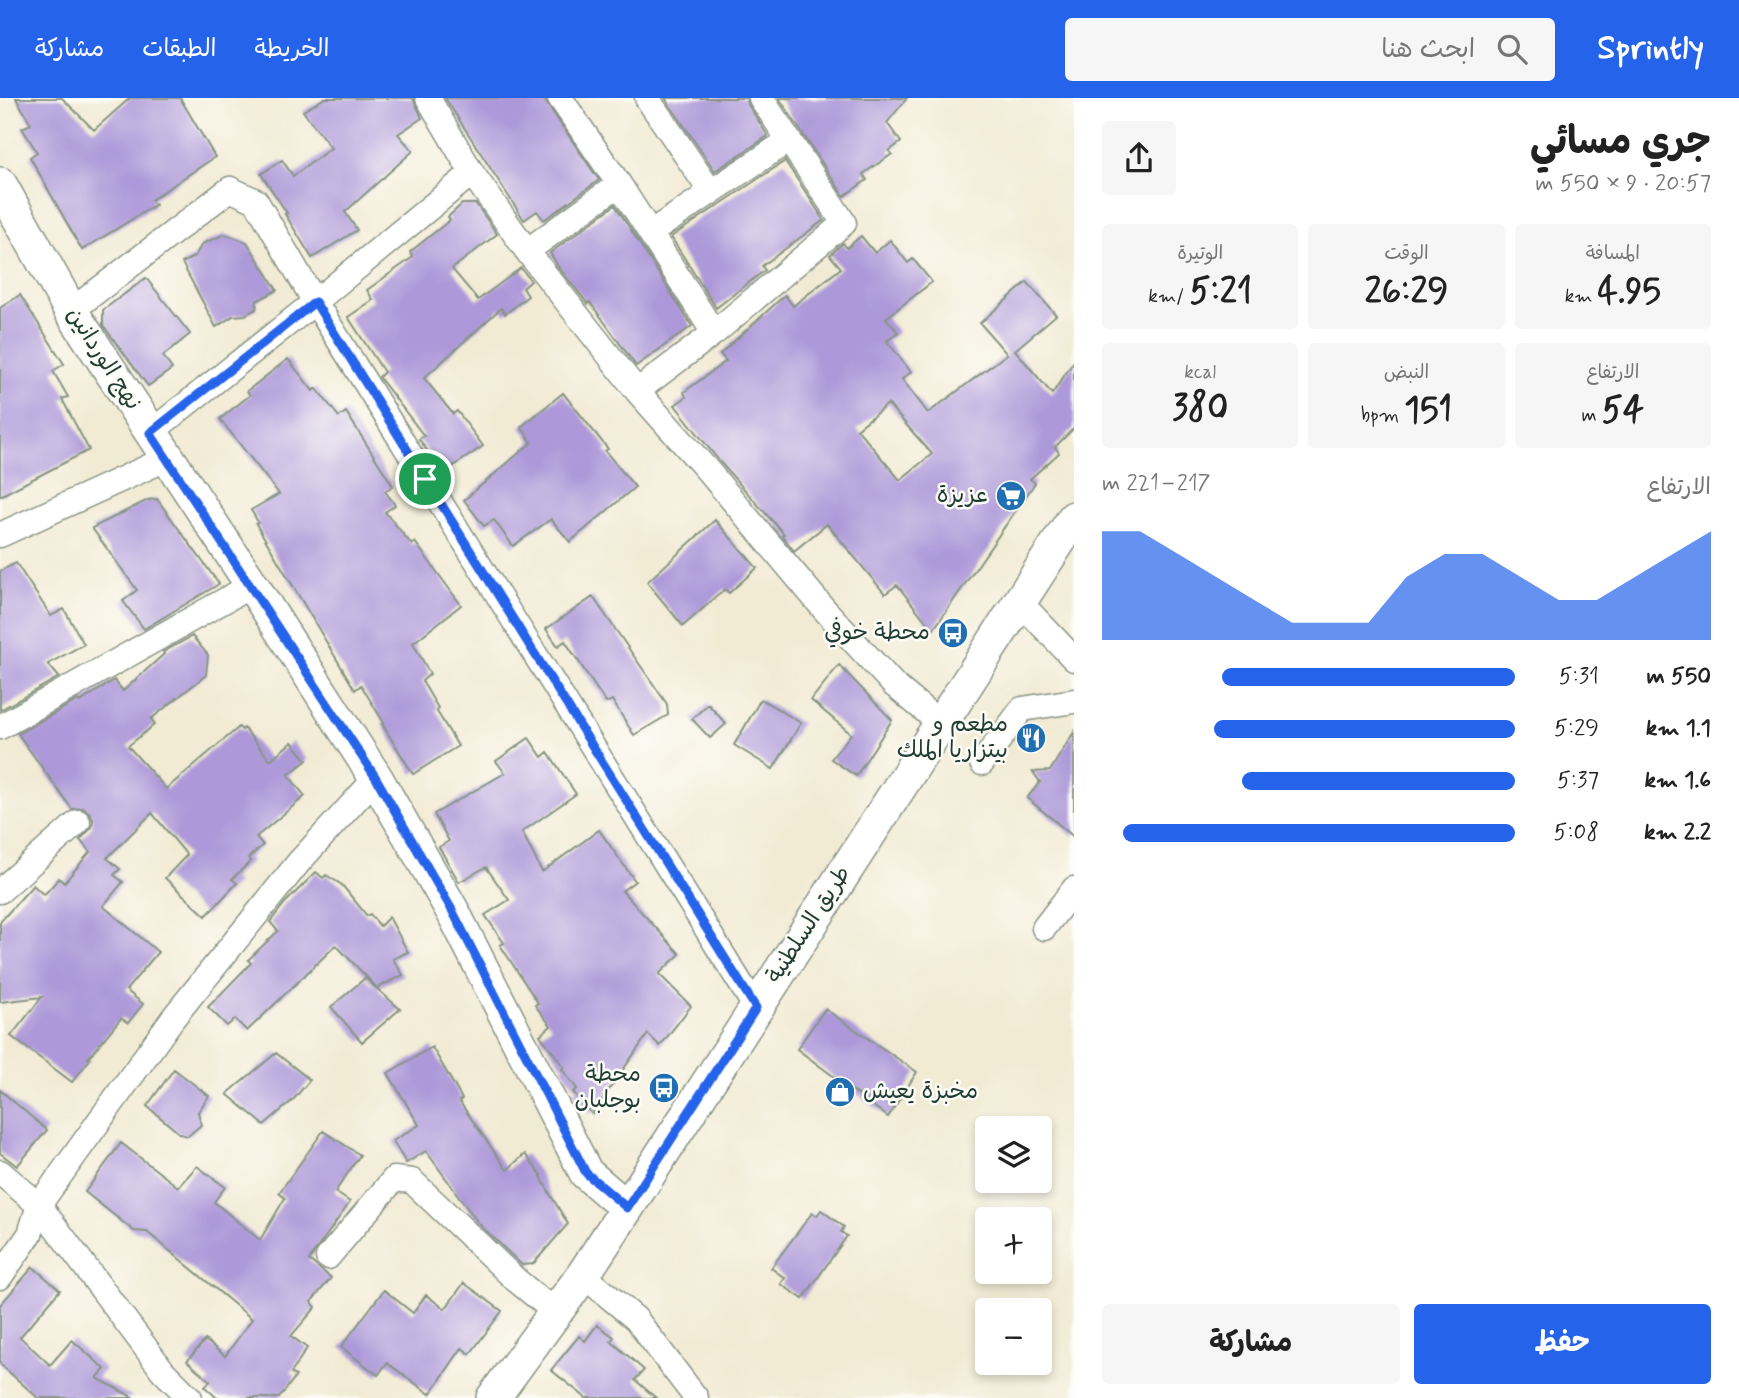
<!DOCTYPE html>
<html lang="ar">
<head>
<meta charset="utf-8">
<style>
	body { margin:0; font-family:Mynerve,"Playpen Sans Arabic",sans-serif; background:#f6f6f6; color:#222; direction:rtl; height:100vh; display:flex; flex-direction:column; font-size:26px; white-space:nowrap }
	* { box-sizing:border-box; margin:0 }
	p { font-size:23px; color:#767676 }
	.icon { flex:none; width:38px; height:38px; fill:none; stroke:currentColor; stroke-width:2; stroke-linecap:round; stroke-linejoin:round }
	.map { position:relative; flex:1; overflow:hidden; direction:ltr }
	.panel { display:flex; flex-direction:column; background:#fff; width:665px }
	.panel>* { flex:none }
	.tools { position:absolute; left:975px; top:1018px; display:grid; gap:14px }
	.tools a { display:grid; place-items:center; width:77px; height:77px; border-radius:7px; background:#fff; box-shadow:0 4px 10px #0003; font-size:35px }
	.pin { position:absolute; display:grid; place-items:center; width:60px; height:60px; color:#fff; margin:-30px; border:4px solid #fff; border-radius:50%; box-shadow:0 2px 7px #0007 }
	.round { display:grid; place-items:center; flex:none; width:74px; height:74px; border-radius:7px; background:#f6f6f6 }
	.overview { display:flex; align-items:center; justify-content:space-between; height:119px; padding:0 28px }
	h1 { font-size:38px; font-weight:700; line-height:52px }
	.figures { display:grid; grid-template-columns:repeat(3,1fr); gap:10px; height:119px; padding:7px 28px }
	.figures div { display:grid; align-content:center; border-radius:7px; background:#f6f6f6; text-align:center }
	.figures b { font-size:35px; font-weight:700 }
	.figures small { font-size:19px; font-weight:400 }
	.figures p { font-size:19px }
	.chart { height:196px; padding:14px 28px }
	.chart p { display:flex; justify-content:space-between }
	.chart svg { width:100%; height:126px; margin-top:7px; fill:#2563eb; opacity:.7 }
	.cta { display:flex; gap:14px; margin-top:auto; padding:14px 28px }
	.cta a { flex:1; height:80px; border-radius:7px; background:#2563eb; color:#fff; font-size:28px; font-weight:700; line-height:80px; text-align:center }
	.cta a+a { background:#f6f6f6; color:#222 }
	ul { padding:0 28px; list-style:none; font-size:23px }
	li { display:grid; grid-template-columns:112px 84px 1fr; align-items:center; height:52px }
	li i { height:18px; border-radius:9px; background:#2563eb }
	header { display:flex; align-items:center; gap:42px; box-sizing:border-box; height:98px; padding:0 35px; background:#2563eb; color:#fff }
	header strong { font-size:33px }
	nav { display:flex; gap:38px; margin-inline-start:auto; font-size:24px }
	.search { width:490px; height:63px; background:#f6f6f6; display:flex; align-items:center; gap:18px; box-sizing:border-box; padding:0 24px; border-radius:7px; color:#767676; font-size:26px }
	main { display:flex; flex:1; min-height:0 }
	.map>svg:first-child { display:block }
</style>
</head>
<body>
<header>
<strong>Sprintly</strong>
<div class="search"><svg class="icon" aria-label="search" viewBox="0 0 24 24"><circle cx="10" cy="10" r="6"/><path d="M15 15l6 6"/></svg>ابحث هنا</div>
<nav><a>الخريطة</a><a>الطبقات</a><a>مشاركة</a></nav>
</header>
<main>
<section class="panel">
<div class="overview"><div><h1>جري مسائي</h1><p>20:57 · 9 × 550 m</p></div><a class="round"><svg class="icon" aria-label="share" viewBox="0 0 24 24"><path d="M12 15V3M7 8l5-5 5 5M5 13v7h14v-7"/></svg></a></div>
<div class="figures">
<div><p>المسافة</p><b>4.95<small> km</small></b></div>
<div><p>الوقت</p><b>26:29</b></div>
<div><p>الوتيرة</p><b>5:21<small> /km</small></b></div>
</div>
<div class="figures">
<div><p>الارتفاع</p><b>54<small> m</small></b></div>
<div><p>النبض</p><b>151<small> bpm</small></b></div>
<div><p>kcal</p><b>380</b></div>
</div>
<div class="chart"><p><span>الارتفاع</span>217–221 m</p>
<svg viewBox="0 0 160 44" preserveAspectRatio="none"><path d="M0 44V6L10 6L20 14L30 22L40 30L50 38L60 38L70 38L80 22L90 14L100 14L110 22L120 30L130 30L140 22L150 14L160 6V44z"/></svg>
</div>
<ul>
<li><b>550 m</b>5:31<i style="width:71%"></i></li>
<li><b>1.1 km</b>5:29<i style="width:73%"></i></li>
<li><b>1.6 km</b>5:37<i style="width:66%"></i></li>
<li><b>2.2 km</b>5:08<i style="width:95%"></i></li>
</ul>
<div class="cta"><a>حفظ</a><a>مشاركة</a></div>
</section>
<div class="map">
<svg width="1074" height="1300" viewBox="0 0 1074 1300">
	<rect width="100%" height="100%" fill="#fdfcf7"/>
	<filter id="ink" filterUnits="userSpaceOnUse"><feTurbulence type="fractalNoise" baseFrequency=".0143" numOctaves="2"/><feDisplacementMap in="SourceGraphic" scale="14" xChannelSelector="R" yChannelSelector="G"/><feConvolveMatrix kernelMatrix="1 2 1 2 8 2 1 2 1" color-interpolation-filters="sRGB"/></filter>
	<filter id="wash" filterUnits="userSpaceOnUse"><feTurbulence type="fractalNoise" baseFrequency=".00686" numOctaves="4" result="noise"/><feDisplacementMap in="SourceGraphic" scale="28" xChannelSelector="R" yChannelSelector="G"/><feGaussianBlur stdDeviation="1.57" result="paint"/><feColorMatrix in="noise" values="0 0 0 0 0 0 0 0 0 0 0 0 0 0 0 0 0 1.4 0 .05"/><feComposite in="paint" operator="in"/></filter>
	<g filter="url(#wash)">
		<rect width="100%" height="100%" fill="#f2ebd4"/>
		<g id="blocks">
			<path fill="#ad99d9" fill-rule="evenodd" d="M 16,0 L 62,0 L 94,32 L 130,0 L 180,0 L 215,59 L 151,102 L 155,107 L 82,152 L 30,59 L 37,54 L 22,30 L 31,26 Z
				M 325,0 L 413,0 L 422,20 L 398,36 L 413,53 L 345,114 L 357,132 L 312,160 L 285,116 L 287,115 L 261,76 L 282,62 L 293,78 L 331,50 L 303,13 Z
				M 445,0 L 543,0 L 599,82 L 544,122 L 537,113 L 524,122 Z
				M 665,0 L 746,0 L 749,8 L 768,38 L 715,73 Z
				M 779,0 L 907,0 L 887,25 L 901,44 L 889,53 L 892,56 L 863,76 L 867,82 L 844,98 Z
				M 785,63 L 824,122 L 762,168 L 765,172 L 716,210 L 671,139 Z
				M 462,106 L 476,106 L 497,136 L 452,171 L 478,202 L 521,170 L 531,183 L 523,190 L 528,198 L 505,216 L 501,210 L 424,280 L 453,316 L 457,313 L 483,348 L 443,375 L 419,341 L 424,338 L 379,279 L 384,274 L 348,219 L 373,202 L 367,192 L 413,159 L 410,154 L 450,122 L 448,119 Z
				M 615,107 L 692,228 L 636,268 L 590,204 L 588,206 L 559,170 L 550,155 Z
				M 225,136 L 247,144 L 277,192 L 257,203 L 256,211 L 245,217 L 233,218 L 216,229 L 182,165 L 195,158 L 202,146 Z
				M 861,138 L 875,155 L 890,142 L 908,165 L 913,161 L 932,184 L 886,220 L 898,234 L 887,243 L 911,274 L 902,281 L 928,315 L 1007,256 L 980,225 L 1027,184 L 1056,217 L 1015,252 L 1052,296 L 1074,263 L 1074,330 L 1055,349 L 1059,355 L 1030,381 L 1035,385 L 933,532 L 897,487 L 885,496 L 827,426 L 794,453 L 782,437 L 784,436 L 720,364 L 675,307 L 686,299 L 684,294 L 726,263 L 720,256 L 785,197 L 793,208 L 841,170 L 830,157 L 843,145 L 847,150 ZM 888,306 L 932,356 L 900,382 L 857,331 Z
				M 146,180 L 190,236 L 163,258 L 172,271 L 148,288 L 103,227 L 103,212 Z
				M 20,197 L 64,266 L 53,273 L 68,299 L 62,301 L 89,352 L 0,398 L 0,210 Z
				M 288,261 L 313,293 L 316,290 L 339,319 L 346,314 L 393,388 L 385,393 L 395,407 L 385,414 L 412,447 L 415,444 L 461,507 L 413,545 L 430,576 L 422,583 L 438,610 L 436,612 L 458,648 L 413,676 L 382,626 L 384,625 L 361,587 L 355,592 L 256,426 L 258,424 L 251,412 L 279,396 L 220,321 L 250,297 L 247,293 Z
				M 563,295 L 608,351 L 605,353 L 635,389 L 570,444 L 551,421 L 513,448 L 494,422 L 484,428 L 464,402 L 532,344 L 521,329 Z
				M 157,401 L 219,486 L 144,531 L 123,503 L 137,492 L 92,430 L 148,402 Z
				M 715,422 L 757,470 L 729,495 L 725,491 L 683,528 L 647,484 Z
				M 16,465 L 51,518 L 64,511 L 84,546 L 48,566 L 59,579 L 0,612 L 0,473 Z
				M 593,499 L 667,606 L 668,617 L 634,637 L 612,602 L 606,605 L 565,543 L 558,548 L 546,531 Z
				M 192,538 L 208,557 L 206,577 L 151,621 L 155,626 L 128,648 L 166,691 L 239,629 L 242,632 L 244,630 L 270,662 L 292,644 L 307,662 L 288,677 L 305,698 L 256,739 L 263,747 L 248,760 L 251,763 L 232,781 L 237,785 L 206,818 L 165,780 L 187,757 L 152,715 L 107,760 L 120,771 L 114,777 L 123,784 L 103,808 L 158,854 L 126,892 L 143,906 L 128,925 L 121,920 L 88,960 L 90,961 L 72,984 L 11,938 L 42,899 L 0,904 L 0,824 L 33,787 L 44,797 L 59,780 L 64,785 L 90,754 L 80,742 L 92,729 L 93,722 L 90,715 L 83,710 L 72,711 L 18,636 L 78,602 L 80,604 L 114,582 L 123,593 L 164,556 L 163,554 Z
				M 839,567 L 892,622 L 856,678 L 831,661 L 851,636 L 811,602 Z
				M 761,601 L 801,625 L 773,671 L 734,647 Z
				M 708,606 L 726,626 L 710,640 L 692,621 Z
				M 1074,634 L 1074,739 L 1027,700 L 1040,684 L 1033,674 L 1050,673 Z
				M 529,640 L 542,659 L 548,654 L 576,696 L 522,734 L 542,774 L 599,732 L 635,783 L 622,793 L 680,856 L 659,876 L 691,908 L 660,948 L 648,936 L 592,1016 L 573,994 L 577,991 L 562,971 L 564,969 L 540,937 L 551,928 L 535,907 L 538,905 L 500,847 L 504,845 L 485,817 L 509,802 L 486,769 L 459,784 L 439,749 L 449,743 L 434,716 L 505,675 L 496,663 Z
				M 316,774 L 323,780 L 326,777 L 342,787 L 367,818 L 370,816 L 380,828 L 389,819 L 408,854 L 393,861 L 403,877 L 377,890 L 336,847 L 247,933 L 235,921 L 227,928 L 208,909 L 251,865 L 248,862 L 278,833 L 270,824 L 285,805 Z
				M 365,880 L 400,911 L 362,944 L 331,909 Z
				M 825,911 L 917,974 L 888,1019 L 797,951 Z
				M 432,949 L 462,1001 L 459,1003 L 507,1072 L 525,1056 L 542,1078 L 541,1079 L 550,1096 L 568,1126 L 533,1166 L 522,1167 L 479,1126 L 426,1053 L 406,1065 L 393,1043 L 419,1027 L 388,975 Z
				M 276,955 L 310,982 L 293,1002 L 264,1027 L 227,996 Z
				M 174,971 L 209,998 L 198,1014 L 201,1027 L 188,1038 L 180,1036 L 147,1008 Z
				M 0,992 L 47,1032 L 17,1068 L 0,1055 Z
				M 323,1033 L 360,1057 L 335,1094 L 350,1104 L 309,1162 L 331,1180 L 311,1204 L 316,1209 L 291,1238 L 307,1250 L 291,1275 L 296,1278 L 279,1300 L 217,1300 L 205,1289 L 210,1283 L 187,1263 L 205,1242 L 225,1258 L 252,1221 L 147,1134 L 134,1133 L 85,1094 L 121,1045 L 178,1089 L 197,1068 L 225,1089 L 214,1104 L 260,1142 L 285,1100 L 279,1095 Z
				M 821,1112 L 844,1129 L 841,1134 L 847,1138 L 803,1201 L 781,1186 L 785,1180 L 771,1170 L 812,1115 L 817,1118 Z
				M 33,1169 L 60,1192 L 20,1239 L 50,1267 L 72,1242 L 105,1271 L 97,1280 L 134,1300 L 38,1300 L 0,1266 L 0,1207 Z
				M 464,1185 L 502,1213 L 470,1256 L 462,1250 L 430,1296 L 387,1265 L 378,1277 L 341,1249 L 384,1192 L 413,1215 L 426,1197 L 445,1211 Z
				M 597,1227 L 614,1239 L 611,1243 L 644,1272 L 635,1282 L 656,1300 L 586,1300 L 551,1272 L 579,1238 L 585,1243 Z"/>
		</g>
	</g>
	<g filter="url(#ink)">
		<use href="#blocks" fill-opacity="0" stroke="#889484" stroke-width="2"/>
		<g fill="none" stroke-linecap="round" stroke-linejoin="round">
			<g stroke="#889484" stroke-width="27">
				<path id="street" d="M 428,0 L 472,75 L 527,153 L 637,293 L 709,374 L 824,511 L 894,587 L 940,625
					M 560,0 L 619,86 L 714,235
					M 647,0 L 711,94 L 650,135
					M 711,94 L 789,42
					M 527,153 L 619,86
					M 71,213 L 230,91 L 256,103 L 315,204 L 756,910
					M 637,293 L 714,235 L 844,125 L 761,0
					M 150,335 L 315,204 L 472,75
					M 0,437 L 168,360
					M 1019,503 L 1074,561
					M 0,629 L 252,487
					M 982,665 L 1022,611 L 1074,603
					M 0,793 L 78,724
					M 1044,830 L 1074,791
					M 0,1074 L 39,1107 L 173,920 L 299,764 L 376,680
					M 39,1107 L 163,1273 L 190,1300
					M 328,1159 L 394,1081 L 412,1083 L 516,1182 L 555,1214
					M 583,1177 L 636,1221 L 696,1300
					M 0,1179 L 30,1136 L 39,1107"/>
			</g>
			<g stroke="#889484" stroke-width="36">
				<path id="secondary" d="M 0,86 L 71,213 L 252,487 L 376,680 L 452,812 L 586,1075 L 627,1110
					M 493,1300 L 583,1177 L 627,1110 L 1074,420"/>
			</g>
			<use href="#street" stroke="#fff" stroke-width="24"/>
			<use href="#secondary" stroke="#fff" stroke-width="33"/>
		</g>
	</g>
	<g fill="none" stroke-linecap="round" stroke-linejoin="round" filter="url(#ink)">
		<g stroke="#fff" stroke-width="14">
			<path id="route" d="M 315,204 L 756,910 L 627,1110 L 586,1075 L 452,812 L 376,680 L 150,335 Z"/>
		</g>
		<use href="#route" stroke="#2563eb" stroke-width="9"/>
	</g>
	<defs>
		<g id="supermarket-disc" transform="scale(1.575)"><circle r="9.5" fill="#1f6fb2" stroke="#fdfcf7"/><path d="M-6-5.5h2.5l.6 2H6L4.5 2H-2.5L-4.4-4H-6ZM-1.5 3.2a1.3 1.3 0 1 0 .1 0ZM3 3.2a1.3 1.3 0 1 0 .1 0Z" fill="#fff"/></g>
		<g id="bus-disc" transform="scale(1.575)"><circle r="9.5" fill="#1f6fb2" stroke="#fdfcf7"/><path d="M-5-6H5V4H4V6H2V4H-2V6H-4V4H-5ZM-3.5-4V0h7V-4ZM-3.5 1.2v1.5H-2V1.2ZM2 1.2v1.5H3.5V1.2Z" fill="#fff"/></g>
		<g id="restaurant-disc" transform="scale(1.575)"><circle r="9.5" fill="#1f6fb2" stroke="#fdfcf7"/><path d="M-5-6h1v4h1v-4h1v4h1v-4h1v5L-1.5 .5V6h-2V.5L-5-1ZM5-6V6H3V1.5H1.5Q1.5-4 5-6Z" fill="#fff"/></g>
		<g id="shop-disc" transform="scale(1.575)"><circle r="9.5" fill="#1f6fb2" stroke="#fdfcf7"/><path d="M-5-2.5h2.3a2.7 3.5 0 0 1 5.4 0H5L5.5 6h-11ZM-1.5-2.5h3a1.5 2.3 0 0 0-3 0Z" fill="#fff"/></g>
	</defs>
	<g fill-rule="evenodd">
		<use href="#supermarket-disc" x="1011" y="398"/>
		<use href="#bus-disc" x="953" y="535"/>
		<use href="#restaurant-disc" x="1031" y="640"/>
		<use href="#bus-disc" x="664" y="990"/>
		<use href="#shop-disc" x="840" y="994"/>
	</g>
	<g text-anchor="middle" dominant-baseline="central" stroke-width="5" stroke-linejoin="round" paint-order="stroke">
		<g font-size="23" fill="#1f3d34" stroke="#fdfcf7">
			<text transform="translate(103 261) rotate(57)">نهج الوردانين</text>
			<text transform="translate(809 827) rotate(-57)">طريق السلطنية</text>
		</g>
		<g font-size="23" fill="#1f3d34" stroke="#fdfcf7" text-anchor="end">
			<text x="988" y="398">عزيزة</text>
			<text x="930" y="535">محطة خوفي</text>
			<text x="1008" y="627">مطعم و<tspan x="1008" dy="26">بيتزاريا الملك</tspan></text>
			<text x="641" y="977">محطة<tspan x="641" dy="26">بوجلبان</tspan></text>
			<text x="863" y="994" text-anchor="start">مخبزة يعيش</text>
		</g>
	</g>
</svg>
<div class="tools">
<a><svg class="icon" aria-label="layers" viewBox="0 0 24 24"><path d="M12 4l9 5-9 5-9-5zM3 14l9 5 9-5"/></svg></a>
<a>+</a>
<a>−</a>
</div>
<div class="pin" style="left:425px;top:381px;background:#1e9e55"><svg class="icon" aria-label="arrive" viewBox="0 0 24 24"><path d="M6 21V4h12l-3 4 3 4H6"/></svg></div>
</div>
</main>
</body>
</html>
